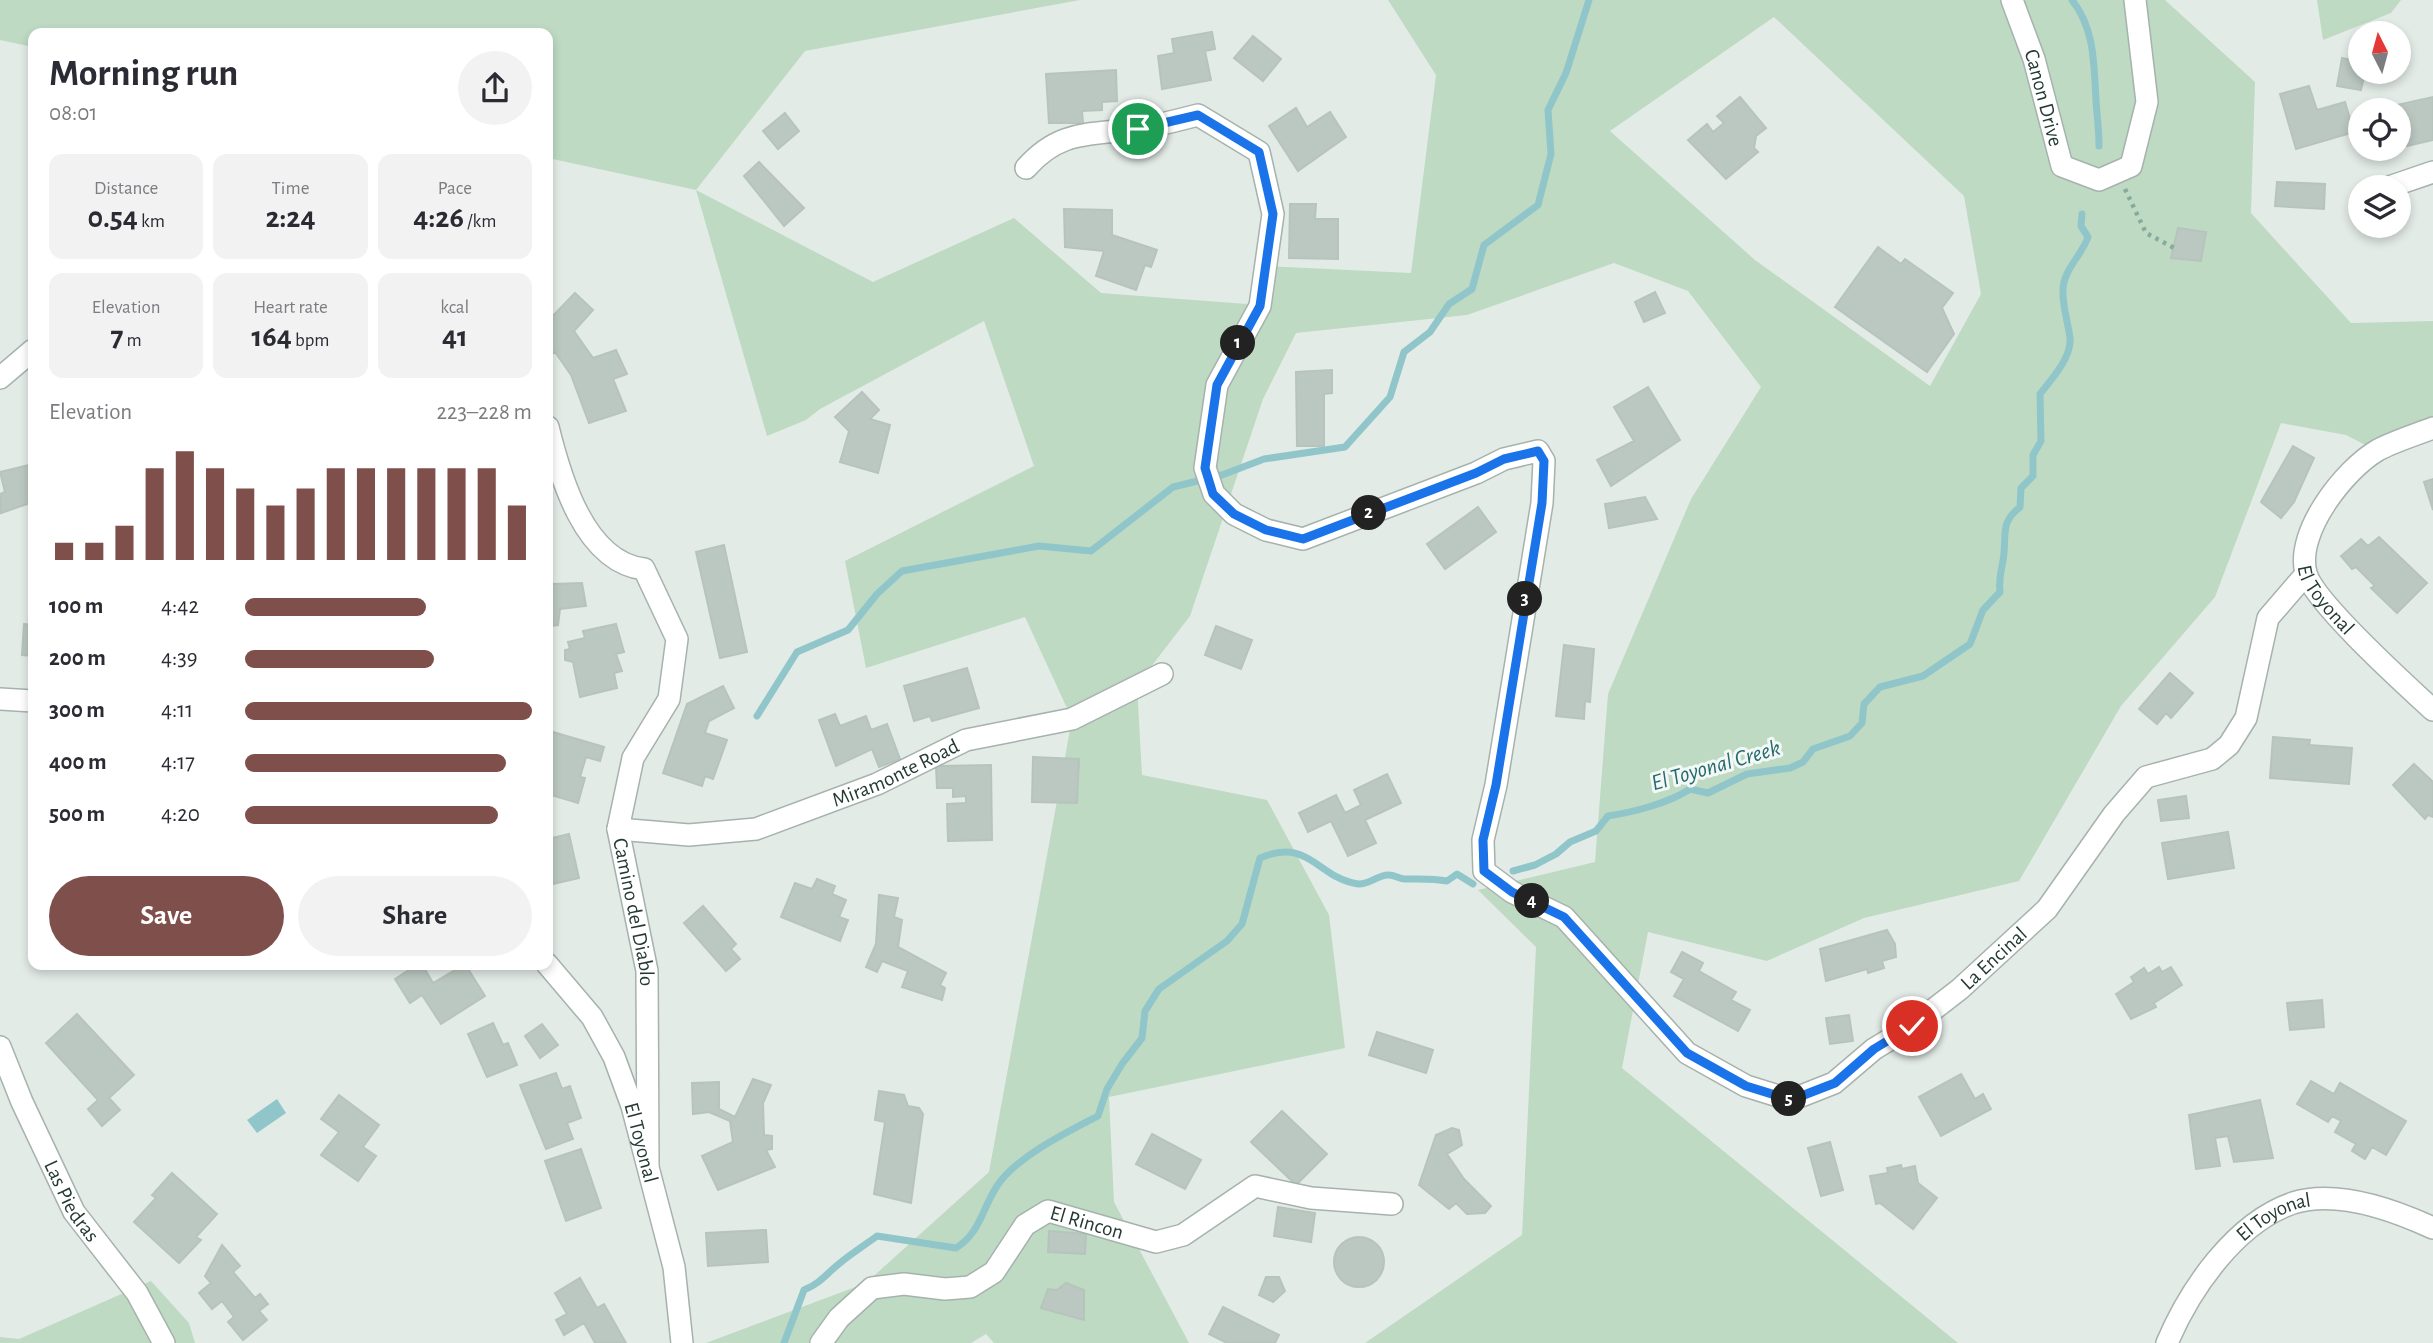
<!DOCTYPE html>
<html lang="en">
<head>
<meta charset="utf-8">
<style>
	body { margin:0; font-family:"Alegreya Sans",sans-serif; background:#f2f2f3; color:#2b2b33; height:100vh; display:flex; flex-direction:column; font-size:26px; white-space:nowrap }
	* { box-sizing:border-box; margin:0 }
	p { font-size:23px; color:#7c7c81 }
	.icon { flex:none; width:38px; height:38px; fill:none; stroke:currentColor; stroke-width:2; stroke-linecap:round; stroke-linejoin:round }
	.map { position:relative; flex:1; overflow:hidden }
	.panel { position:absolute; left:28px; top:28px; width:525px; height:942px; display:flex; flex-direction:column; background:#fff; border-radius:14px; box-shadow:0 4px 10px #0003 }
	.panel>* { flex:none }
	.needle { width:46px; rotate:354deg }
	.controls { position:absolute; left:2348px; top:21px; display:grid; gap:14px }
	.controls a { display:grid; place-items:center; width:63px; height:63px; border-radius:50%; background:#fff; box-shadow:0 4px 10px #0003; font-size:35px }
	.pin { position:absolute; display:grid; place-items:center; width:60px; height:60px; color:#fff; margin:-30px; border:4px solid #fff; border-radius:50%; box-shadow:0 2px 7px #0007 }
	.km { position:absolute; width:35px; height:35px; margin:-18px; border-radius:50%; background:#222; color:#fff; font-size:19px; line-height:35px; text-align:center }
	.round { display:grid; place-items:center; flex:none; width:74px; height:74px; border-radius:37px; background:#f2f2f3 }
	.head { display:flex; align-items:center; justify-content:space-between; height:119px; padding:0 21px }
	h1 { font-size:38px; font-weight:600; line-height:52px }
	.figures { display:grid; grid-template-columns:repeat(3,1fr); gap:10px; height:119px; padding:7px 21px }
	.figures div { display:grid; align-content:center; border-radius:14px; background:#f2f2f3; text-align:center }
	.figures b { font-size:30px; font-weight:600 }
	.figures small { font-size:19px; font-weight:400 }
	.figures p { font-size:19px }
	.chart { height:196px; padding:14px 21px }
	.chart p { display:flex; justify-content:space-between }
	.chart svg { width:100%; height:126px; margin-top:7px; stroke:#7e4f4b; stroke-width:6 }
	.primary-button { display:flex; gap:14px; margin-top:auto; padding:14px 21px }
	.primary-button a { flex:1; height:80px; border-radius:42px; background:#7e4f4b; color:#fff; font-size:28px; font-weight:600; line-height:80px; text-align:center }
	.primary-button a+a { background:#f2f2f3; color:#2b2b33 }
	ul { padding:0 21px; list-style:none; font-size:23px }
	li { display:grid; grid-template-columns:112px 84px 1fr; align-items:center; height:52px }
	li i { height:18px; border-radius:9px; background:#7e4f4b }
	.map>svg:first-child { display:block }
</style>
</head>
<body>
<div class="map">
<svg width="2433" height="1343" viewBox="0 0 2433 1343">
	<rect width="100%" height="100%" fill="#e3ebe7"/>
	<path fill="#bedac3" fill-rule="evenodd" d="M 0,0 L 1080,0 L 805,51 L 696,190 L 873,282 L 1014,218 L 1101,293 L 1260,305 L 1266,266 L 1411,273 L 1436,75 L 1388,0 L 2165,0 L 2255,82 L 2251,213 L 2351,323 L 2433,321 L 2433,428 L 2377,451 L 2346,435 L 2281,423 L 2215,597 L 2121,706 L 2019,881 L 1864,918 L 1767,961 L 1648,932 L 1622,1068 L 1958,1343 L 1365,1343 L 1522,1235 L 1536,947 L 1478,890 L 1595,862 L 1608,694 L 1691,499 L 1761,387 L 1688,291 L 1614,263 L 1467,315 L 1296,333 L 1263,399 L 1190,616 L 1137,685 L 1142,775 L 1267,800 L 1329,915 L 1345,1048 L 1109,1097 L 1114,1202 L 1189,1343 L 994,1343 L 986,1334 L 971,1343 L 706,1343 L 866,1283 L 989,1172 L 1072,719 L 1025,617 L 866,668 L 845,561 L 1034,466 L 984,321 L 820,409 L 806,420 L 767,436 L 696,190 L 548,158 L 548,33 L 33,33 L 33,47 L 0,40 ZM 1774,17 L 1964,196 L 1981,294 L 1930,386 L 1755,260 L 1610,131 Z
		M 2317,0 L 2401,0 L 2391,13 L 2323,40 Z
		M 151,1281 L 189,1323 L 195,1343 L 0,1343 L 0,1337 L 19,1339 Z"/>
	<path fill="#90c6ca" d="M 277,1099 L 286,1113 L 257,1133 L 247,1120 Z"/>
	<g fill="none" stroke-linecap="round" stroke-linejoin="round">
		<path stroke="#90c6ca" stroke-width="7" d="M 2072,0 C 2098,33 2093,73 2097,113 C 2098,124 2099,134 2099,146
			M 757,716 L 797,652 L 848,630 L 877,594 L 902,571 L 1039,546 L 1091,551 L 1173,487 L 1222,475 L 1264,459 L 1345,447 L 1390,397 L 1404,352 L 1430,332 L 1449,304 L 1472,289 L 1484,245 L 1538,205 L 1551,154 L 1548,110 L 1566,73 L 1589,0
			M 1513,871 L 1535,865 L 1556,854 L 1570,842 L 1596,831 L 1608,816 C 1634,812 1669,803 1690,789 L 1708,793 L 1747,774 L 1790,768 L 1803,762 L 1813,749 L 1850,736 L 1862,723 L 1864,704 L 1880,687 L 1923,676 L 1970,644 L 1983,610 L 2000,592 C 1998,574 2003,568 2004,553 C 2006,532 2001,522 2020,507 L 2021,488 L 2033,476 L 2033,455 L 2041,441 L 2040,394 C 2051,380 2072,357 2070,338 C 2068,322 2062,305 2063,289 C 2064,269 2082,255 2088,237 L 2081,226 L 2082,214
			M 784,1343 L 804,1290 C 821,1283 826,1274 840,1263 C 852,1253 865,1245 877,1236 L 956,1248 C 980,1233 982,1209 997,1186 C 1016,1157 1067,1132 1098,1116 L 1107,1089 L 1122,1064 L 1142,1038 L 1145,1011 L 1159,989 L 1227,941 L 1242,924 L 1260,858 C 1310,837 1317,878 1358,884 C 1369,885 1379,874 1389,875 C 1395,875 1399,879 1405,879 C 1420,879 1432,878 1447,881 L 1457,874 L 1473,884"/>
	</g>
	<path fill="#bbc8c2" stroke="#b6c4bd" stroke-width="2" d="M 1212,32 L 1215,49 L 1205,51 L 1211,80 L 1162,89 L 1158,56 L 1174,53 L 1172,39 Z
		M 1253,36 L 1281,59 L 1263,81 L 1234,58 Z
		M 2342,58 L 2361,62 L 2361,72 L 2365,72 L 2361,90 L 2337,86 Z
		M 1116,70 L 1117,101 L 1102,102 L 1102,110 L 1082,111 L 1083,123 L 1049,123 L 1046,74 Z
		M 2309,86 L 2317,110 L 2345,102 L 2354,132 L 2296,149 L 2280,94 Z
		M 1740,97 L 1766,128 L 1756,136 L 1754,148 L 1758,152 L 1726,179 L 1688,140 L 1707,124 L 1713,132 L 1724,123 L 1717,116 Z
		M 2433,97 L 2433,140 L 2407,146 L 2397,105 Z
		M 1296,108 L 1307,127 L 1330,112 L 1346,137 L 1298,171 L 1269,126 Z
		M 785,113 L 799,131 L 778,149 L 763,131 Z
		M 759,162 L 804,208 L 784,226 L 744,176 Z
		M 2277,182 L 2325,184 L 2324,209 L 2275,206 Z
		M 1290,204 L 1316,204 L 1315,219 L 1338,219 L 1338,259 L 1289,258 Z
		M 1064,209 L 1112,210 L 1112,235 L 1157,250 L 1151,267 L 1145,265 L 1136,290 L 1096,276 L 1104,251 L 1065,247 Z
		M 2178,228 L 2206,232 L 2201,261 L 2171,258 Z
		M 1878,247 L 1901,264 L 1905,259 L 1953,293 L 1942,308 L 1954,334 L 1927,372 L 1835,307 Z
		M 1655,292 L 1665,313 L 1644,322 L 1635,302 Z
		M 575,293 L 593,310 L 574,331 L 593,358 L 616,350 L 627,374 L 613,379 L 626,411 L 589,423 L 571,375 L 555,352 L 548,357 L 548,321 Z
		M 1332,370 L 1332,393 L 1324,394 L 1324,446 L 1297,446 L 1296,372 Z
		M 1648,387 L 1680,440 L 1611,486 L 1597,460 L 1634,441 L 1614,407 Z
		M 862,392 L 879,410 L 870,419 L 890,425 L 878,473 L 840,462 L 849,431 L 835,417 Z
		M 2293,446 L 2314,458 L 2294,502 L 2281,518 L 2261,502 Z
		M 33,464 L 33,502 L 1,513 L 0,494 L 5,492 L 0,472 Z
		M 2433,479 L 2433,510 L 2424,482 Z
		M 1645,497 L 1657,519 L 1609,528 L 1605,504 Z
		M 1478,507 L 1496,532 L 1445,569 L 1427,544 Z
		M 2379,537 L 2427,583 L 2397,613 L 2371,588 L 2375,586 L 2356,567 L 2352,569 L 2341,556 L 2361,539 L 2368,546 Z
		M 724,545 L 747,652 L 720,658 L 696,552 Z
		M 548,578 L 553,584 L 582,583 L 586,606 L 560,609 L 558,625 L 550,626 Z
		M 24,624 L 33,625 L 33,656 L 22,655 Z
		M 616,624 L 624,652 L 616,654 L 622,671 L 614,673 L 617,688 L 580,697 L 573,662 L 565,660 L 565,650 L 570,649 L 568,642 L 585,638 L 583,631 Z
		M 1216,626 L 1252,640 L 1241,669 L 1205,655 Z
		M 1564,645 L 1594,649 L 1590,702 L 1585,701 L 1584,719 L 1556,716 Z
		M 967,668 L 979,708 L 932,721 L 930,716 L 914,721 L 904,686 Z
		M 2170,673 L 2193,693 L 2171,718 L 2166,713 L 2157,724 L 2139,709 Z
		M 723,686 L 734,708 L 709,721 L 705,733 L 727,740 L 713,779 L 705,776 L 702,786 L 663,773 L 687,704 Z
		M 835,714 L 840,726 L 866,716 L 871,730 L 887,724 L 900,759 L 879,767 L 872,749 L 836,766 L 819,720 Z
		M 553,732 L 604,747 L 600,761 L 586,757 L 580,777 L 585,778 L 578,803 L 548,794 L 548,750 Z
		M 2273,737 L 2310,740 L 2309,745 L 2352,748 L 2349,784 L 2270,778 Z
		M 1033,757 L 1079,759 L 1077,803 L 1032,802 Z
		M 2414,764 L 2433,782 L 2433,817 L 2428,815 L 2425,819 L 2393,785 Z
		M 991,765 L 992,840 L 948,841 L 947,804 L 966,803 L 966,796 L 953,797 L 953,788 L 937,788 L 936,766 Z
		M 1387,774 L 1401,803 L 1365,820 L 1376,843 L 1348,856 L 1331,821 L 1308,832 L 1299,813 L 1336,795 L 1345,813 L 1361,805 L 1354,790 Z
		M 2186,796 L 2189,818 L 2161,821 L 2158,800 Z
		M 2186,796 L 2189,818 L 2161,821 L 2158,800 Z
		M 2228,832 L 2234,868 L 2168,879 L 2162,843 Z
		M 2228,832 L 2234,868 L 2168,879 L 2162,843 Z
		M 569,834 L 579,878 L 553,884 L 548,859 L 548,839 Z
		M 817,879 L 835,886 L 832,894 L 846,900 L 839,917 L 848,920 L 840,941 L 781,917 L 795,883 L 812,889 Z
		M 879,895 L 898,898 L 894,917 L 902,920 L 898,947 L 946,973 L 940,985 L 945,988 L 942,1000 L 902,987 L 908,971 L 882,961 L 877,972 L 866,967 L 876,944 Z
		M 703,906 L 736,944 L 731,949 L 740,959 L 726,971 L 684,923 Z
		M 1887,930 L 1895,944 L 1896,957 L 1882,961 L 1884,968 L 1868,973 L 1867,969 L 1826,981 L 1820,949 Z
		M 1682,952 L 1703,963 L 1699,971 L 1736,992 L 1731,1000 L 1750,1010 L 1738,1031 L 1674,996 L 1684,979 L 1671,972 Z
		M 418,964 L 422,964 L 433,983 L 465,964 L 485,996 L 441,1024 L 422,995 L 410,1003 L 395,979 Z
		M 2159,967 L 2162,972 L 2171,967 L 2182,985 L 2154,1003 L 2156,1007 L 2131,1019 L 2116,994 L 2134,982 L 2131,977 L 2144,968 L 2148,974 Z
		M 2322,1000 L 2324,1027 L 2290,1030 L 2287,1003 Z
		M 77,1014 L 134,1075 L 109,1098 L 120,1110 L 102,1126 L 88,1109 L 98,1100 L 46,1043 Z
		M 1849,1015 L 1853,1041 L 1830,1044 L 1826,1018 Z
		M 493,1023 L 503,1045 L 508,1043 L 517,1065 L 487,1077 L 468,1034 Z
		M 493,1023 L 503,1045 L 508,1043 L 517,1065 L 487,1077 L 468,1034 Z
		M 542,1024 L 558,1045 L 540,1058 L 525,1036 Z
		M 542,1024 L 558,1045 L 540,1058 L 525,1036 Z
		M 1377,1032 L 1433,1050 L 1426,1073 L 1369,1055 Z
		M 556,1073 L 562,1089 L 570,1086 L 581,1118 L 567,1123 L 573,1139 L 546,1149 L 520,1085 Z
		M 1961,1074 L 1975,1099 L 1983,1094 L 1991,1109 L 1941,1136 L 1919,1097 Z
		M 753,1079 L 771,1085 L 763,1103 L 764,1135 L 772,1136 L 772,1149 L 766,1150 L 775,1167 L 718,1190 L 702,1156 L 733,1142 L 730,1121 L 709,1112 L 693,1114 L 692,1083 L 719,1082 L 719,1109 L 735,1117 Z
		M 2311,1081 L 2334,1094 L 2340,1083 L 2406,1121 L 2386,1155 L 2372,1147 L 2365,1159 L 2352,1151 L 2356,1144 L 2335,1132 L 2341,1121 L 2332,1116 L 2328,1122 L 2297,1104 Z
		M 879,1091 L 904,1095 L 908,1106 L 919,1108 L 923,1114 L 911,1203 L 874,1194 L 885,1122 L 875,1120 Z
		M 339,1095 L 379,1125 L 363,1147 L 376,1156 L 358,1181 L 321,1155 L 339,1132 L 321,1119 Z
		M 2260,1100 L 2273,1158 L 2234,1162 L 2228,1136 L 2215,1138 L 2220,1166 L 2196,1169 L 2189,1115 Z
		M 1282,1111 L 1327,1154 L 1296,1185 L 1251,1142 Z
		M 1452,1128 L 1459,1130 L 1462,1145 L 1447,1154 L 1464,1179 L 1491,1206 L 1485,1213 L 1467,1214 L 1456,1203 L 1449,1209 L 1419,1185 L 1436,1135 Z
		M 1152,1134 L 1201,1160 L 1185,1189 L 1136,1164 Z
		M 1830,1142 L 1843,1190 L 1821,1196 L 1808,1148 Z
		M 581,1149 L 601,1208 L 566,1221 L 545,1161 Z
		M 1901,1165 L 1902,1169 L 1915,1166 L 1918,1183 L 1937,1198 L 1913,1229 L 1880,1203 L 1876,1204 L 1870,1176 L 1888,1173 L 1887,1168 Z
		M 172,1173 L 217,1214 L 196,1237 L 201,1240 L 179,1263 L 134,1222 L 156,1198 L 152,1195 Z
		M 1278,1207 L 1315,1213 L 1311,1242 L 1274,1236 Z
		M 766,1230 L 768,1262 L 708,1266 L 706,1233 Z
		M 1049,1231 L 1086,1234 L 1085,1254 L 1048,1252 Z
		M1334 1262a25 25 0 1 1 50 0a25 25 0 1 1-50 0Z
		M 222,1245 L 240,1266 L 233,1272 L 255,1298 L 260,1294 L 268,1304 L 259,1311 L 267,1320 L 243,1340 L 228,1322 L 234,1317 L 222,1301 L 212,1309 L 199,1293 L 211,1283 L 205,1276 Z
		M 1266,1277 L 1279,1277 L 1285,1291 L 1273,1302 L 1259,1295 Z
		M 580,1278 L 597,1308 L 604,1304 L 626,1343 L 595,1343 L 584,1323 L 564,1335 L 556,1320 L 567,1314 L 555,1293 Z
		M 1066,1283 L 1084,1290 L 1084,1320 L 1041,1308 L 1048,1289 L 1057,1290 Z
		M 1223,1307 L 1279,1335 L 1275,1343 L 1227,1343 L 1209,1334 Z"/>
	<g fill="none" stroke-linecap="round" stroke-linejoin="round">
		<g stroke="#a6b2ad" stroke-width="24">
			<g id="minor">
				<path id="s1" d="M 2012,0 L 2034,59 L 2062,166 L 2099,180 L 2131,166 L 2147,102 L 2135,0"/>
				<path id="s2" d="M 1026,168 C 1061,128 1092,136 1140,128 C 1159,125 1179,120 1198,115 L 1259,152 L 1273,214 L 1260,306 L 1217,385 L 1205,468 L 1214,494 L 1234,514 L 1266,530 L 1303,539 L 1476,473 L 1504,459 L 1538,451 L 1544,461 L 1542,503 L 1496,785 L 1483,840 L 1484,871 L 1512,892 L 1564,917 L 1687,1053 L 1746,1086 L 1791,1100 L 1834,1083 L 1874,1049 L 1912,1026 L 1960,989 L 2047,909 L 2114,814 L 2146,777 L 2212,759 L 2229,745 L 2246,718 L 2268,618 L 2306,574"/>
				<path d="M 2389,187 L 2433,172"/>
				<path d="M 0,378 L 33,350"/>
				<path id="s3" d="M 548,427 C 560,476 584,562 644,569 L 677,639 L 669,699 L 633,758 L 618,829 L 647,971 L 648,1165"/>
				<path id="s4" d="M 2433,428 C 2415,435 2395,441 2378,450 C 2345,469 2295,532 2306,573 C 2314,602 2407,686 2433,710"/>
				<path d="M 0,699 L 33,701"/>
				<path id="s5" d="M 618,829 L 689,835 L 756,829 L 877,784 L 966,740 L 1072,719 L 1162,674"/>
				<path id="s6" d="M 547,964 L 592,1017 L 614,1057 L 632,1106 L 674,1267 L 682,1343"/>
				<path id="s7" d="M 0,1047 L 22,1102 L 74,1212 L 137,1293 L 164,1343"/>
				<path id="s8" d="M 821,1343 L 839,1318 L 872,1288 L 904,1284 L 945,1289 L 970,1287 L 994,1272 L 1025,1225 L 1048,1211 L 1156,1242 L 1183,1235 L 1255,1186 L 1311,1198 L 1392,1204"/>
				<path id="s9" d="M 2167,1343 C 2190,1289 2235,1223 2293,1203 C 2337,1189 2394,1210 2433,1228"/>
			</g>
		</g>
		<path stroke="#86ab9d" stroke-width="4.5" stroke-dasharray="3.5 5" stroke-linecap="butt" d="M 2125,189 L 2146,233 L 2174,248"/>
		<use href="#minor" stroke="#fff" stroke-width="21"/>
	</g>
	<g fill="none" stroke-linecap="round" stroke-linejoin="round">
		<g stroke="#fff" stroke-width="14">
			<path id="route" d="M 1138,129 L 1198,115 L 1259,152 L 1273,214 L 1260,306 L 1217,385 L 1205,468 L 1213,494 L 1234,514 L 1266,530 L 1303,539 L 1476,473 L 1504,459 L 1538,451 L 1544,461 L 1542,503 L 1496,785 L 1483,840 L 1484,871 L 1512,892 L 1564,917 L 1687,1053 L 1746,1086 L 1791,1100 L 1835,1083 L 1874,1049 L 1912,1026"/>
		</g>
		<use href="#route" stroke="#1a73e8" stroke-width="9"/>
	</g>
	<g text-anchor="middle" dominant-baseline="central" stroke-width="6" stroke-linejoin="round" paint-order="stroke">
		<g font-size="21" fill="#243a33" stroke="#f3f8f5">
			<text stroke="none"><textPath href="#s1" startOffset="103">Canon Drive</textPath></text>
			<text stroke="none"><textPath href="#s4" startOffset="242">El Toyonal</textPath></text>
			<text stroke="none"><textPath href="#s5" startOffset="289">Miramonte Road</textPath></text>
			<text stroke="none"><textPath href="#s3" startOffset="546">Camino del Diablo</textPath></text>
			<text stroke="none"><textPath href="#s2" startOffset="2034">La Encinal</textPath></text>
			<text stroke="none"><textPath href="#s6" startOffset="205">El Toyonal</textPath></text>
			<text stroke="none"><textPath href="#s7" startOffset="170">Las Piedras</textPath></text>
			<text stroke="none"><textPath href="#s9" startOffset="170">El Toyonal</textPath></text>
			<text stroke="none"><textPath href="#s8" startOffset="326">El Rincon</textPath></text>
		</g>
		<g font-size="23" font-style="italic" fill="#246a70" stroke="#f3f8f5">
			<text transform="translate(1716 766) rotate(-16)">El Toyonal Creek</text>
		</g>
	</g>
</svg>
<div class="controls">
<a><svg class="needle" viewBox="-14 -14 28 28"><path d="M0-13l5 13h-10z" fill="#e53935"/><path d="M0 13l5-13h-10z" fill="#7c7c81"/></svg></a>
<a><svg class="icon" aria-label="locate" viewBox="0 0 24 24"><circle cx="12" cy="12" r="6"/><path d="M12 2v4M12 18v4M2 12h4M18 12h4"/></svg></a>
<a><svg class="icon" aria-label="layers" viewBox="0 0 24 24"><path d="M12 4l9 5-9 5-9-5zM3 14l9 5 9-5"/></svg></a>
</div>
<div class="pin" style="left:1138px;top:129px;background:#1e9e55"><svg class="icon" aria-label="arrive" viewBox="0 0 24 24"><path d="M6 21V4h12l-3 4 3 4H6"/></svg></div>
<div class="pin" style="left:1912px;top:1026px;background:#d93025"><svg class="icon" aria-label="check" viewBox="0 0 24 24"><path d="M5 12l5 5 9-10"/></svg></div>
<b class="km" style="left:1238px;top:343px">1</b>
<b class="km" style="left:1369px;top:513px">2</b>
<b class="km" style="left:1525px;top:599px">3</b>
<b class="km" style="left:1532px;top:901px">4</b>
<b class="km" style="left:1789px;top:1099px">5</b>
<section class="panel">
<div class="head"><div><h1>Morning run</h1><p>08:01</p></div><a class="round"><svg class="icon" aria-label="share" viewBox="0 0 24 24"><path d="M12 15V3M7 8l5-5 5 5M5 13v7h14v-7"/></svg></a></div>
<div class="figures">
<div><p>Distance</p><b>0.54<small> km</small></b></div>
<div><p>Time</p><b>2:24</b></div>
<div><p>Pace</p><b>4:26<small> /km</small></b></div>
</div>
<div class="figures">
<div><p>Elevation</p><b>7<small> m</small></b></div>
<div><p>Heart rate</p><b>164<small> bpm</small></b></div>
<div><p>kcal</p><b>41</b></div>
</div>
<div class="chart"><p><span>Elevation</span>223–228 m</p>
<svg viewBox="0 0 160 44" preserveAspectRatio="none"><path d="M5 44V38M15 44V38M25 44V32M35 44V12M45 44V6M55 44V12M65 44V19M75 44V25M85 44V19M95 44V12M105 44V12M115 44V12M125 44V12M135 44V12M145 44V12M155 44V25"/></svg>
</div>
<ul>
<li><b>100 m</b>4:42<i style="width:63%"></i></li>
<li><b>200 m</b>4:39<i style="width:66%"></i></li>
<li><b>300 m</b>4:11<i style="width:100%"></i></li>
<li><b>400 m</b>4:17<i style="width:91%"></i></li>
<li><b>500 m</b>4:20<i style="width:88%"></i></li>
</ul>
<div class="primary-button"><a>Save</a><a>Share</a></div>
</section>
</div>
</body>
</html>
